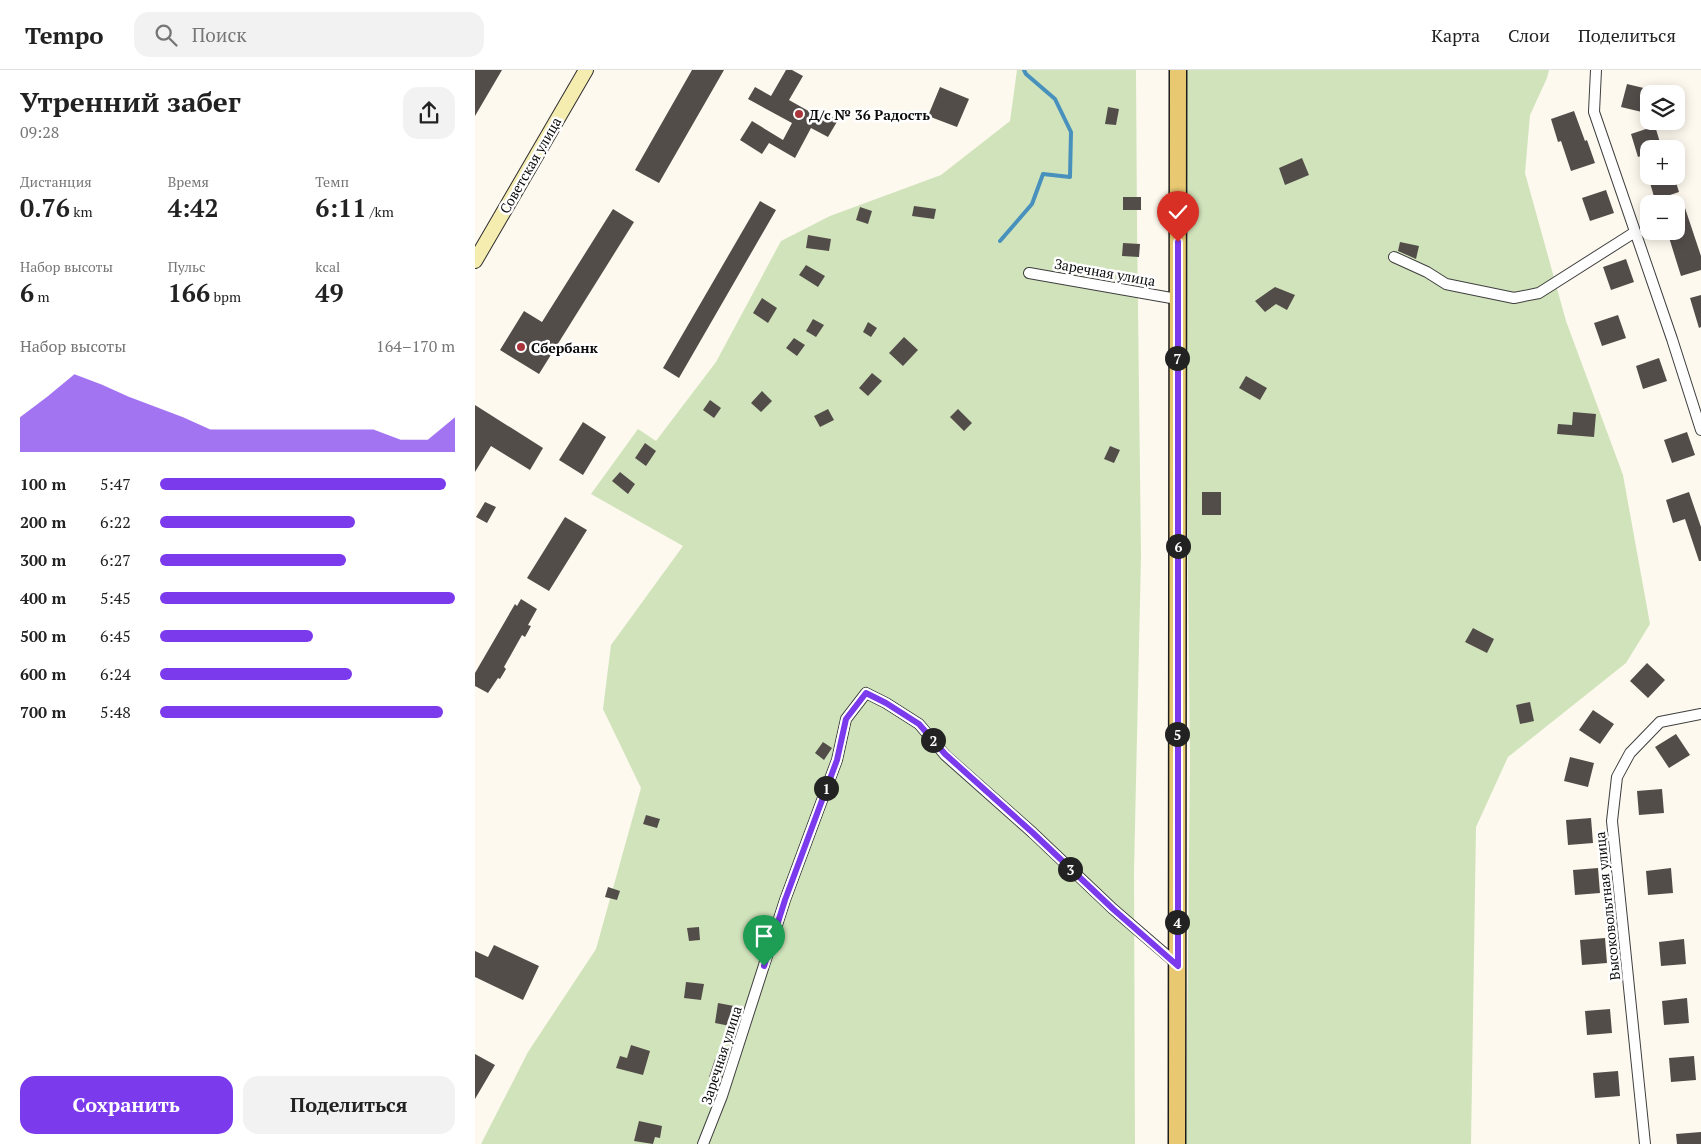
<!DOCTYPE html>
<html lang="ru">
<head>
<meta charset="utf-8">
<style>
	body { margin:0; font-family:"PT Serif",serif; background:#f2f2f2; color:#222; height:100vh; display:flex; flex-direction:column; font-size:19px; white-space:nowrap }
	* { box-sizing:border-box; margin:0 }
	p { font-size:16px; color:#767676 }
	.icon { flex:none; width:28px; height:28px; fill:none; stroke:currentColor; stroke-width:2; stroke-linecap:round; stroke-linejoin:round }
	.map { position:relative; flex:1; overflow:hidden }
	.sheet { display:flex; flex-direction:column; background:#fff; width:475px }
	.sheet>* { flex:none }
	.tools { position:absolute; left:1165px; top:15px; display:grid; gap:10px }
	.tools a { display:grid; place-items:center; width:45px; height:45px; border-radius:10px; background:#fff; box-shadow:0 2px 12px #0003; font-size:25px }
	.pin { position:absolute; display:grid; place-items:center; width:42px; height:42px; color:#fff; margin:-51px -21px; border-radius:50% 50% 50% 0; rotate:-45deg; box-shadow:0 0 5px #0007 }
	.pin .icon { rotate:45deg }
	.km { position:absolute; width:25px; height:25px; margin:-12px; border-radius:50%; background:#222; color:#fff; font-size:14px; line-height:25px; text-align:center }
	.round { display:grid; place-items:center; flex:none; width:52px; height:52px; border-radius:15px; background:#f2f2f2 }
	.headline { display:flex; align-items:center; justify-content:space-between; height:85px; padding:0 20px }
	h1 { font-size:28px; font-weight:700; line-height:38px }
	.figures { display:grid; grid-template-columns:repeat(3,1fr); gap:8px; height:85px; padding:5px 20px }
	.figures div { display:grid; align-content:center }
	.figures b { font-size:25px; font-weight:700 }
	.figures small { font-size:14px; font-weight:400 }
	.figures p { font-size:14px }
	.chart { height:140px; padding:10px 20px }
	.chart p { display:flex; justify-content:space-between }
	.chart svg { width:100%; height:90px; margin-top:5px; fill:#7c3aed; opacity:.7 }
	.primary-button { display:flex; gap:10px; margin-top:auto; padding:10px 20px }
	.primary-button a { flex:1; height:58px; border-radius:15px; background:#7c3aed; color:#fff; font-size:20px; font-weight:700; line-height:58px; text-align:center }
	.primary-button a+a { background:#f2f2f2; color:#222 }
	ul { padding:0 20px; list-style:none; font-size:16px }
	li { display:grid; grid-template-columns:80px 60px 1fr; align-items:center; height:38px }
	li i { height:12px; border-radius:6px; background:#7c3aed }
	header { display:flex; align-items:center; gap:30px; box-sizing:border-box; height:70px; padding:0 25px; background:#fff; border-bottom:1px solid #e0e0e0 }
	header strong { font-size:24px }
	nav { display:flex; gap:28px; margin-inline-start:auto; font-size:18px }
	.search { width:350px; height:45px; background:#f2f2f2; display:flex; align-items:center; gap:12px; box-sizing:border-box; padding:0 18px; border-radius:15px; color:#767676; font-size:19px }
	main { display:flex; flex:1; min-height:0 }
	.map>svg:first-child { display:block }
</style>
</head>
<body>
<header>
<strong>Tempo</strong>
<div class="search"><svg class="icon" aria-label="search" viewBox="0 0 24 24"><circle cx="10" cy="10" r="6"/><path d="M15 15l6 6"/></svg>Поиск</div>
<nav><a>Карта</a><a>Слои</a><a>Поделиться</a></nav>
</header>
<main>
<section class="sheet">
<div class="headline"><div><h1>Утренний забег</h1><p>09:28</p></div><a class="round"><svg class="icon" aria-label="share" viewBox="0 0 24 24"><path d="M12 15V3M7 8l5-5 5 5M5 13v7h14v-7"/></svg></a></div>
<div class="figures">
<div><p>Дистанция</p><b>0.76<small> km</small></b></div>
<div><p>Время</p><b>4:42</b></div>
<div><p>Темп</p><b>6:11<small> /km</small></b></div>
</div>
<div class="figures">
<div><p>Набор высоты</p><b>6<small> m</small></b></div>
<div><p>Пульс</p><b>166<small> bpm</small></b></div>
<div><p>kcal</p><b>49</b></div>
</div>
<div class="chart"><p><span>Набор высоты</span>164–170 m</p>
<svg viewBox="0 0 160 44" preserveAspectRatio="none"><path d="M0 44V27L10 17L20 6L30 11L40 17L50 22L60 27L70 33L80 33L90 33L100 33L110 33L120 33L130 33L140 38L150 38L160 27V44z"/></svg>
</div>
<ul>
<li><b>100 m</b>5:47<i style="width:97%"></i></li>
<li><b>200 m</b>6:22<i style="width:66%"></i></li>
<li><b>300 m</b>6:27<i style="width:63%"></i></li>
<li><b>400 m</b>5:45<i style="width:100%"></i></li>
<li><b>500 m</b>6:45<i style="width:52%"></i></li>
<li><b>600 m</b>6:24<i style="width:65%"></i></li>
<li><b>700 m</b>5:48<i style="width:96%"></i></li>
</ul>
<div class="primary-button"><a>Сохранить</a><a>Поделиться</a></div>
</section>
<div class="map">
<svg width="1226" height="1074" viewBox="0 0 1226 1074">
	<rect width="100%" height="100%" fill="#fdf9ee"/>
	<path fill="#d1e3bb" d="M 542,0 L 661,0 L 662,154 L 666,486 L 659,802 L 660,1074 L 6,1074 L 53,982 L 121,879 L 166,718 L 128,639 L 136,575 L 208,476 L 116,424 L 163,359 L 181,371 L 241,292 L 306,171 L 355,146 L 466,105 L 535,51 Z
		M 712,0 L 1074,0 L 1072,8 L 1055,45 L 1050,103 L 1091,251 L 1148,405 L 1175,554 L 1151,593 L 1033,687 L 1001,757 L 996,1074 L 711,1074 L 715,690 L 711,323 Z"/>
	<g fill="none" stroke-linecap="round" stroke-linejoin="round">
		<path stroke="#4891bd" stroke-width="4" d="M 525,171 L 557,134 L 568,104 L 595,107 L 596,62 L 580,29 L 551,4 L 549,0"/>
	</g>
	<path fill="#534d4a" d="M 0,0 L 27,0 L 0,46 Z
		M 217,0 L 249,0 L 184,113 L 160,100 Z
		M 311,0 L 317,0 L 328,6 L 314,30 L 337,43 L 341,38 L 363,50 L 353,67 L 336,58 L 320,88 L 294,73 L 287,84 L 265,70 L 277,51 L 308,70 L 317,53 L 273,29 L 280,17 L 296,26 Z
		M 1152,14 L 1177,20 L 1176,24 L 1174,24 L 1171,43 L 1146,37 Z
		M 465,17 L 494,29 L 482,57 L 453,46 Z
		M 633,37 L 644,39 L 641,55 L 630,54 Z
		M 1099,41 L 1110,71 L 1112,70 L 1120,93 L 1096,101 L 1086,71 L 1083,72 L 1076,49 Z
		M 1180,56 L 1187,79 L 1174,79 L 1174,83 L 1163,87 L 1156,64 Z
		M 827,88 L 834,105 L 810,115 L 804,98 Z
		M 1173,106 L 1199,106 L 1204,122 L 1180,130 Z
		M 1131,120 L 1139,143 L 1115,151 L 1107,128 Z
		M 648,127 L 666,127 L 666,140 L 648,140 Z
		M 285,131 L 301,140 L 204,308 L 188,298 Z
		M 439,136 L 461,139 L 459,149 L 437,146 Z
		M 385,137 L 397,141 L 393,154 L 381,150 Z
		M 1210,138 L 1226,186 L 1226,200 L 1206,206 L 1192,161 L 1201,161 L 1201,141 Z
		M 138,139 L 159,152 L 64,304 L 25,280 L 49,241 L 67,252 Z
		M 333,165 L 356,169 L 354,181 L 331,178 Z
		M 925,172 L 944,176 L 941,189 L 923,181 Z
		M 648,173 L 665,174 L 664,187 L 647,186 Z
		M 1151,189 L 1159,212 L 1136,220 L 1128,197 Z
		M 331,195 L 350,206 L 343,217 L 324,205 Z
		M 800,217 L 820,225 L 812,240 L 801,234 L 790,242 L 780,231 Z
		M 1226,225 L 1226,257 L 1224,258 L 1215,228 Z
		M 287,228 L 302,238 L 293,253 L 278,243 Z
		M 1143,245 L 1151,268 L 1127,276 L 1119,253 Z
		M 338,249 L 349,255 L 341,267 L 331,261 Z
		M 393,252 L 402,258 L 396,267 L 388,262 Z
		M 429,267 L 443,280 L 428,296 L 414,283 Z
		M 319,268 L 330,275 L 322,286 L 311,278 Z
		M 1184,288 L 1192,311 L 1168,319 L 1161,296 Z
		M 397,303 L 407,311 L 393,326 L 384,318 Z
		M 771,306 L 792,318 L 785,330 L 764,318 Z
		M 287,321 L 297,331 L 286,342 L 276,333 Z
		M 235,330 L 246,338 L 239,348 L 228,340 Z
		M 0,335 L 68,378 L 55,400 L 16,376 L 0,402 Z
		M 353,339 L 359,350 L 345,357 L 339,346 Z
		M 483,339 L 497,353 L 489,361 L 475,347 Z
		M 1098,342 L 1121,344 L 1119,367 L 1082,364 L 1083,354 L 1097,355 Z
		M 108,352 L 131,367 L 108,405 L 84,390 Z
		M 1212,362 L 1220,385 L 1197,393 L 1189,370 Z
		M 170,373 L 181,381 L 171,396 L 160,388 Z
		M 635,376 L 645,380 L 639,393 L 629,389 Z
		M 145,402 L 160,414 L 153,424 L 137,411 Z
		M 727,422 L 746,422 L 746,445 L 727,445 Z
		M 1214,422 L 1226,457 L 1226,491 L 1224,491 L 1210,449 L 1198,453 L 1191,430 Z
		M 10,432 L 21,437 L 12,453 L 1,447 Z
		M 90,447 L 112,460 L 74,521 L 52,508 Z
		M 46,529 L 62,539 L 53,555 L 56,556 L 50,567 L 47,565 L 29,597 L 31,599 L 25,609 L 23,608 L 13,623 L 0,616 L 0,603 L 40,534 L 42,536 Z
		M 998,558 L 1019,569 L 1012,583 L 990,572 Z
		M 1172,593 L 1190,610 L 1173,628 L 1155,611 Z
		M 1055,632 L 1059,651 L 1045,654 L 1041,635 Z
		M 1118,640 L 1139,654 L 1125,674 L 1104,660 Z
		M 1201,664 L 1215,685 L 1194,698 L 1180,677 Z
		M 348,672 L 357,678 L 349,690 L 340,683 Z
		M 1095,687 L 1119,693 L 1113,717 L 1089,711 Z
		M 1187,719 L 1189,743 L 1164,745 L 1162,721 Z
		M 171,745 L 185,749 L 182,758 L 168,754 Z
		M 1116,748 L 1118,773 L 1093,775 L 1091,750 Z
		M 1123,798 L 1125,823 L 1100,825 L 1098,800 Z
		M 1196,798 L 1198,823 L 1173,825 L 1171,801 Z
		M 133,817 L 145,821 L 142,830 L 130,827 Z
		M 224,857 L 225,870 L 214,871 L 212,858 Z
		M 1130,868 L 1132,893 L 1107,895 L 1105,870 Z
		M 1209,869 L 1211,894 L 1186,896 L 1184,872 Z
		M 19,875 L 64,896 L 48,930 L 0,907 L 0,881 L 13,887 Z
		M 211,912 L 229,914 L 226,930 L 209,928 Z
		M 1212,928 L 1214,953 L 1189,955 L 1187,931 Z
		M 243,933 L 259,936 L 255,956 L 240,953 Z
		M 1135,939 L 1137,963 L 1112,965 L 1110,941 Z
		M 156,975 L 175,981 L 168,1005 L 141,998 L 145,986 L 152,988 Z
		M 0,984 L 20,995 L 0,1029 Z
		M 1219,986 L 1221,1010 L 1196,1012 L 1194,988 Z
		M 240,989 L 250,993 L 245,1011 L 234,1007 Z
		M 1143,1001 L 1145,1026 L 1120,1028 L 1118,1003 Z
		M 164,1051 L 187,1056 L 185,1068 L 180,1067 L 178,1074 L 159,1071 Z
		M 1226,1062 L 1226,1074 L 1202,1074 L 1201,1064 Z"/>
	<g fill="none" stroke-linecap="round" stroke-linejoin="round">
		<g stroke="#3f3f3f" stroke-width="12">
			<path id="street" d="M 1121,0 L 1119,42 L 1197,269 L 1226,360
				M 919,187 L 952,202 L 971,214 L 1039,228 L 1064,223 L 1160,162
				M 554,203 L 702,229
				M 228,1074 L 247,1026 L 310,830 L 362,690 L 371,649 L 391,623 L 411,633 L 444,654 L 470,685 L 558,763 L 638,839 L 703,895
				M 1170,1074 L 1137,751 L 1142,707 L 1155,683 L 1185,652 L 1226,644"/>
		</g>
		<g stroke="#2e2e2e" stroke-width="16">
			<path id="secondary" d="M 0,191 L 111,0"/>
		</g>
		<g stroke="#1d1d1d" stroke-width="19">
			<path id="primary" d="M 702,1074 L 703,0"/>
		</g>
		<use href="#street" stroke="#fff" stroke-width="10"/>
		<use href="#secondary" stroke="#f5ecb0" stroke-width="14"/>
		<use href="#primary" stroke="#e8c972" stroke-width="16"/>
	</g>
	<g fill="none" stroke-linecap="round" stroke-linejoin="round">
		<g stroke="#fff" stroke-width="10">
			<path id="route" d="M 289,896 L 310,830 L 362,690 L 371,649 L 391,623 L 411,633 L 444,654 L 470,684 L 558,763 L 638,839 L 703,896 L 703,172"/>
		</g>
		<use href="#route" stroke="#7c3aed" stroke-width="6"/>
	</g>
	<g fill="#ab353d" stroke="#fff" stroke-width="2">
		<circle cx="324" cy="44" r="5"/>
		<circle cx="46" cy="277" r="5"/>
	</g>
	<g text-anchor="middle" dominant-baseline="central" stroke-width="5" stroke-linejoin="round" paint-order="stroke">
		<g font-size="14" font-weight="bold" fill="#0c0c0c" stroke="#fff" text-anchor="start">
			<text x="334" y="44">Д/с № 36 Радость</text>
			<text x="56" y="277">Сбербанк</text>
		</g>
		<g font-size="14" fill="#0c0c0c" stroke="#fff">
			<text transform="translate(55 95) rotate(-60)">Советская улица</text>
			<text transform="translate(630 202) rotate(10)">Заречная улица</text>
			<text transform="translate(1132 836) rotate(-96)">Высоковольтная улица</text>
			<text transform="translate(246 985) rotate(-72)">Заречная улица</text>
		</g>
	</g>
</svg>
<div class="tools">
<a><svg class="icon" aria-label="layers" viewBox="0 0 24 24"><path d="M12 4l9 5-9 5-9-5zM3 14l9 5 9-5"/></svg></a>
<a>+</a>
<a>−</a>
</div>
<div class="pin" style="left:289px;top:896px;background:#1e9e55"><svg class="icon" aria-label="arrive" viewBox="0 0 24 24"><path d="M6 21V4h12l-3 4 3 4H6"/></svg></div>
<div class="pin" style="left:703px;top:172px;background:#d93025"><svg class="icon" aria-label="check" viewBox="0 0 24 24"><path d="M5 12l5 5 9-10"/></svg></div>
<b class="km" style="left:351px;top:718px">1</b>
<b class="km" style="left:458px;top:670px">2</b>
<b class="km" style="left:595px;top:799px">3</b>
<b class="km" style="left:702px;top:852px">4</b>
<b class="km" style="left:702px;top:664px">5</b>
<b class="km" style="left:703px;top:476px">6</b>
<b class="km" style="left:702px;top:288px">7</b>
</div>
</main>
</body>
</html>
